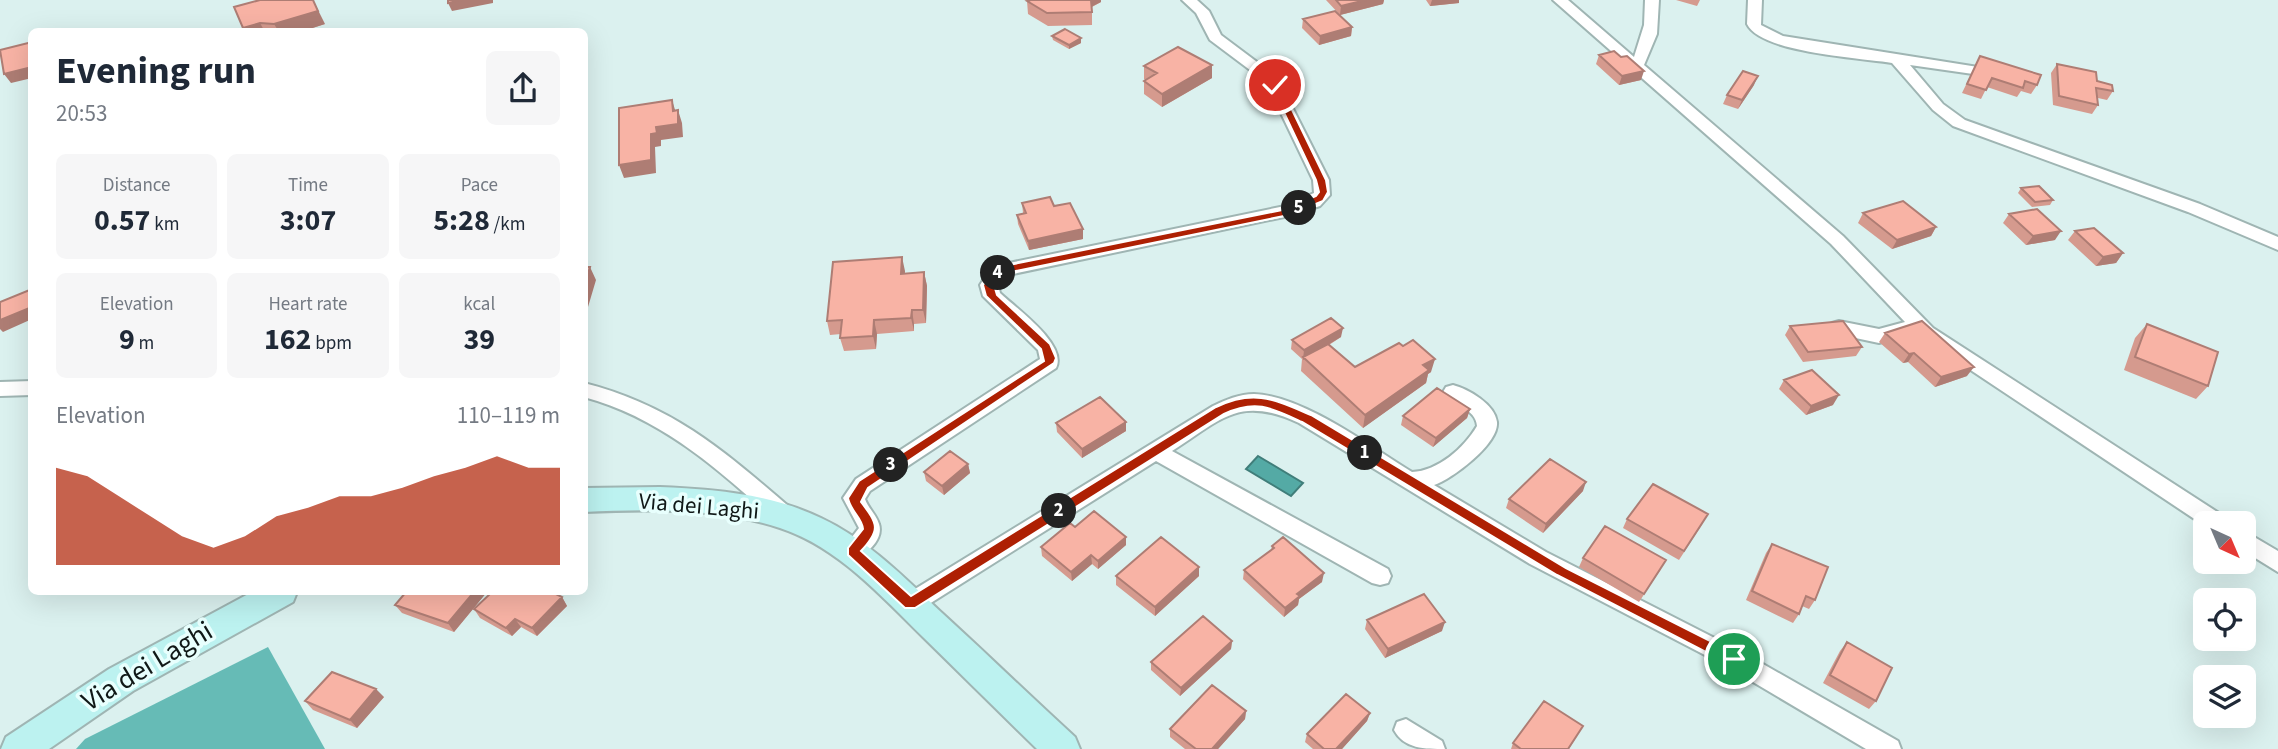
<!DOCTYPE html>
<html lang="en">
<head>
<meta charset="utf-8">
<style>
	body { margin:0; font-family:"Source Sans 3",sans-serif; background:#f6f6f7; color:#1f2937; height:100vh; display:flex; flex-direction:column; font-size:26px; white-space:nowrap }
	* { box-sizing:border-box; margin:0 }
	p { font-size:23px; color:#747a83 }
	.icon { flex:none; width:38px; height:38px; fill:none; stroke:currentColor; stroke-width:2; stroke-linecap:round; stroke-linejoin:round }
	.map { position:relative; flex:1; overflow:hidden }
	.sheet { position:absolute; left:28px; top:28px; width:560px; height:567px; display:flex; flex-direction:column; background:#fff; border-radius:10px; box-shadow:0 7px 28px #0002 }
	.sheet>* { flex:none }
	.needle { width:46px; rotate:136deg }
	.controls { position:absolute; left:2193px; top:511px; display:grid; gap:14px }
	.controls a { display:grid; place-items:center; width:63px; height:63px; border-radius:10px; background:#fff; box-shadow:0 7px 28px #0002; font-size:35px }
	.pin { position:absolute; display:grid; place-items:center; width:60px; height:60px; color:#fff; margin:-30px; border:4px solid #fff; border-radius:50%; box-shadow:0 2px 7px #0007 }
	.km { position:absolute; width:35px; height:35px; margin:-18px; border-radius:50%; background:#222; color:#fff; font-size:19px; line-height:35px; text-align:center }
	.round { display:grid; place-items:center; flex:none; width:74px; height:74px; border-radius:10px; background:#f6f6f7 }
	.headline { display:flex; align-items:center; justify-content:space-between; height:119px; padding:0 28px }
	h1 { font-size:38px; font-weight:700; line-height:52px }
	.stats { display:grid; grid-template-columns:repeat(3,1fr); gap:10px; height:119px; padding:7px 28px }
	.stats div { display:grid; align-content:center; border-radius:10px; background:#f6f6f7; text-align:center }
	.stats b { font-size:30px; font-weight:700 }
	.stats small { font-size:19px; font-weight:400 }
	.stats p { font-size:19px }
	.chart { height:196px; padding:14px 28px }
	.chart p { display:flex; justify-content:space-between }
	.chart svg { width:100%; height:126px; margin-top:7px; fill:#ae2003; opacity:.7 }
	.map>svg:first-child { display:block }
</style>
</head>
<body>
<div class="map">
<svg width="2278" height="749" viewBox="0 0 2278 749">
	<rect width="100%" height="100%" fill="#dbf1ef"/>
	<path fill="#66bbb6" d="M 268,647 L 325,749 L 76,749 L 85,739 Z"/>
	<path fill="#54aaa5" stroke="#407e7a" stroke-width="2" d="M 1258,456 L 1303,483 L 1291,496 L 1246,469 Z"/>
	<g fill="none" stroke-linecap="round" stroke-linejoin="round">
		<g stroke="#9fb5b3" stroke-width="4">
			<path id="minor" d="M 1182,0 L 1197,0 L 1209,11 L 1221,35 L 1277,77 L 1329,180 L 1330,195 L 1320,206 L 1289,216 L 1013,274 L 1001,279 L 998,285 L 1000,293 C 1016,308 1068,345 1056,368 L 870,491 L 865,499 C 868,508 876,514 879,524 C 885,541 860,563 844,557 L 841,551 L 859,528 L 843,498 L 856,479 L 1040,359 L 1038,350 L 983,296 L 980,285 L 989,271 L 1009,263 L 1285,206 L 1314,193 L 1313,180 L 1266,82 L 1210,40 L 1196,13 Z
				M 1553,0 L 1568,0 L 1634,57 L 1644,25 L 1645,0 L 1659,0 L 1657,34 L 1644,65 L 1843,236 L 1933,328 L 2225,517 L 2228,523 L 2205,523 L 2205,526 L 1915,333 L 1879,343 L 1832,333 L 1830,328 L 1832,323 L 1839,321 L 1879,329 L 1905,322 L 1831,244 Z
				M 1748,0 L 1762,0 L 1761,25 L 1783,36 L 1978,67 L 1980,70 L 1973,74 L 1910,65 L 1943,104 L 1965,120 L 2200,204 L 2278,237 L 2278,250 L 2188,212 L 1953,126 L 1933,110 L 1892,63 C 1861,58 1761,53 1747,24 Z
				M 32,381 L 32,395 L 0,396 L 0,382 Z
				M 584,383 C 674,406 724,451 793,510 L 796,516 L 793,522 L 785,525 L 777,522 C 719,470 662,418 584,397 Z
				M 1453,385 C 1468,389 1495,404 1497,422 C 1499,444 1452,479 1434,485 L 1546,552 L 1742,652 L 1898,741 L 1901,749 L 1866,749 L 1726,666 L 1530,564 L 1299,423 C 1239,395 1222,419 1172,451 L 1388,569 L 1391,576 L 1388,583 L 1380,585 L 1372,583 L 1156,461 L 918,611 L 910,614 L 902,611 L 899,604 L 902,597 L 1213,406 C 1226,400 1239,394 1254,394 C 1302,395 1371,447 1412,472 C 1438,471 1464,448 1477,426 C 1476,408 1452,406 1443,392 L 1446,387 Z
				M 2244,531 L 2278,551 L 2278,572 L 2244,551 Z
				M 1406,719 L 1442,741 L 1445,749 C 1425,749 1404,749 1394,730 L 1397,722 Z"/>
		</g>
		<g stroke="#9fb5b3" stroke-width="4">
			<path id="secondary" d="M 660,487 C 714,489 771,494 821,518 C 868,540 905,578 942,613 C 987,654 1030,696 1075,737 L 1080,749 L 1037,749 C 999,712 961,674 923,637 C 881,596 838,547 780,528 C 719,508 648,509 584,512 L 584,488 Z
				M 252,592 L 297,592 L 293,602 L 133,691 L 49,749 L 1,749 L 6,737 L 109,669 Z"/>
		</g>
		<use href="#minor" fill="#fff" fill-rule="evenodd"/>
		<use href="#secondary" fill="#bcf2f0" fill-rule="evenodd"/>
	</g>
	<path fill="#d59a8e" d="M 1031,0 L 1101,0 L 1101,2 L 1092,7 L 1092,25 L 1048,26 L 1028,14 L 1027,1 Z
		M 1326,0 L 1384,0 L 1383,4 L 1340,15 Z
		M 1426,0 L 1459,0 L 1459,3 L 1430,6 Z
		M 1676,0 L 1700,0 L 1697,6 Z
		M 234,7 L 325,24 L 300,32 L 245,32 Z
		M 1303,19 L 1352,27 L 1351,36 L 1319,45 L 1302,28 Z
		M 1052,36 L 1081,43 L 1069,49 L 1053,40 Z
		M 1599,55 L 1621,57 L 1641,80 L 1619,85 L 1596,64 Z
		M 1980,56 L 2037,85 L 2031,94 L 2021,91 L 2017,97 L 1987,87 L 1981,99 L 1962,93 Z
		M 2057,64 L 2097,81 L 2113,91 L 2107,100 L 2098,98 L 2098,105 L 2092,114 L 2053,105 L 2051,73 Z
		M 1212,65 L 1212,78 L 1162,107 L 1144,94 L 1144,81 L 1145,80 L 1144,79 L 1144,66 Z
		M 1754,85 L 1738,109 L 1723,104 L 1727,95 Z
		M 2021,188 L 2053,200 L 2050,205 L 2032,207 L 2018,193 Z
		M 1022,203 L 1054,206 L 1083,239 L 1029,250 L 1018,224 L 1017,215 L 1023,213 Z
		M 1863,213 L 1936,227 L 1931,236 L 1892,249 L 1858,223 Z
		M 2009,214 L 2055,240 L 2026,245 L 2003,223 Z
		M 2075,231 L 2123,253 L 2116,263 L 2096,266 L 2068,240 Z
		M 905,271 L 904,274 L 924,272 L 927,286 L 926,323 L 914,324 L 914,331 L 877,334 L 876,349 L 844,351 L 840,338 L 841,334 L 830,335 L 827,321 Z
		M 2147,324 L 2208,386 L 2196,399 L 2124,370 L 2135,338 Z
		M 1790,326 L 1862,347 L 1856,356 L 1803,362 L 1785,335 Z
		M 1885,333 L 1967,376 L 1935,387 L 1908,362 L 1903,363 L 1879,342 Z
		M 1341,337 L 1329,345 L 1355,367 L 1431,372 L 1428,374 L 1426,383 L 1363,428 L 1301,371 L 1302,359 L 1291,349 L 1292,340 Z
		M 1784,380 L 1833,405 L 1806,415 L 1779,389 Z
		M 1470,409 L 1467,418 L 1433,447 L 1401,425 L 1403,416 Z
		M 1126,422 L 1126,431 L 1082,458 L 1057,432 L 1056,423 Z
		M 968,464 L 970,473 L 944,495 L 926,481 L 924,472 Z
		M 1583,491 L 1543,533 L 1506,508 L 1509,499 Z
		M 1627,519 L 1703,523 L 1679,560 L 1623,528 Z
		M 1075,527 L 1126,537 L 1126,545 L 1098,569 L 1092,564 L 1072,581 L 1042,556 L 1041,547 Z
		M 1772,544 L 1815,600 L 1809,609 L 1802,606 L 1799,614 L 1793,623 L 1746,600 L 1766,553 Z
		M 1272,546 L 1322,582 L 1299,599 L 1298,605 L 1284,617 L 1243,579 L 1244,570 L 1271,550 Z
		M 1583,558 L 1661,569 L 1639,602 L 1579,567 Z
		M 1199,567 L 1199,576 L 1155,616 L 1116,585 L 1116,576 Z
		M 406,592 L 487,592 L 454,632 L 402,613 L 395,605 Z
		M 562,597 L 567,606 L 537,636 L 521,627 L 512,636 L 480,618 L 474,609 Z
		M 1367,620 L 1442,631 L 1385,658 L 1365,629 Z
		M 1232,641 L 1231,649 L 1180,696 L 1151,670 L 1151,662 Z
		M 1847,642 L 1876,701 L 1869,709 L 1823,683 L 1840,651 Z
		M 384,697 L 357,728 L 313,710 L 305,701 Z
		M 1246,711 L 1245,719 L 1218,749 L 1185,749 L 1170,737 L 1170,729 Z
		M 1370,713 L 1367,721 L 1342,749 L 1313,749 L 1305,742 L 1307,734 Z
		M 1583,726 L 1569,749 L 1511,749 L 1513,743 Z"/>
	<path fill="#ae7d74" d="M 313,0 L 325,24 L 300,32 L 279,32 L 274,24 Z
		M 462,0 L 495,0 L 493,0 L 493,3 L 452,11 L 448,3 Z
		M 1087,0 L 1101,0 L 1101,2 L 1087,9 Z
		M 1366,0 L 1384,0 L 1383,4 L 1340,15 L 1341,6 Z
		M 1432,0 L 1459,0 L 1459,3 L 1430,6 Z
		M 260,23 L 265,32 L 245,32 L 243,28 Z
		M 1352,27 L 1351,36 L 1319,45 L 1320,36 Z
		M 1081,38 L 1081,43 L 1069,49 L 1069,45 Z
		M 1212,65 L 1212,78 L 1162,107 L 1162,94 Z
		M 32,67 L 32,78 L 11,83 L 4,74 Z
		M 1644,71 L 1641,80 L 1619,85 L 1622,76 Z
		M 1758,76 L 1754,85 L 1738,109 L 1742,100 Z
		M 672,100 L 676,113 L 678,110 L 682,123 L 683,137 L 661,140 L 661,146 L 655,147 L 656,173 L 624,178 L 619,165 L 673,111 Z
		M 1936,227 L 1931,236 L 1892,249 L 1897,240 Z
		M 1083,229 L 1083,239 L 1029,250 L 1028,241 Z
		M 2061,231 L 2055,240 L 2026,245 L 2033,236 Z
		M 2123,253 L 2116,263 L 2096,266 L 2103,257 Z
		M 902,257 L 905,271 L 904,287 L 901,274 Z
		M 590,267 L 596,280 L 588,307 L 584,300 L 584,286 Z
		M 924,272 L 927,286 L 926,323 L 923,310 Z
		M 32,307 L 32,319 L 3,332 L 0,329 L 0,320 Z
		M 912,310 L 914,324 L 914,331 L 911,318 Z
		M 874,320 L 877,334 L 876,349 L 873,336 Z
		M 1343,328 L 1341,337 L 1303,360 L 1304,350 Z
		M 1914,353 L 1908,362 L 1903,363 L 1909,354 Z
		M 1435,359 L 1431,372 L 1428,374 L 1426,383 L 1363,428 L 1365,415 L 1423,365 Z
		M 1974,367 L 1967,376 L 1935,387 L 1941,377 Z
		M 1839,395 L 1833,405 L 1806,415 L 1811,406 Z
		M 1470,409 L 1467,418 L 1433,447 L 1436,438 Z
		M 1126,422 L 1126,431 L 1082,458 L 1082,449 Z
		M 968,464 L 970,473 L 944,495 L 942,486 Z
		M 1586,482 L 1583,491 L 1543,533 L 1546,524 Z
		M 1126,537 L 1126,545 L 1098,569 L 1098,561 Z
		M 1091,555 L 1092,564 L 1072,581 L 1071,572 Z
		M 1199,567 L 1199,576 L 1155,616 L 1155,607 Z
		M 1324,573 L 1322,582 L 1299,599 L 1298,605 L 1284,617 L 1285,608 L 1297,594 Z
		M 474,592 L 487,592 L 454,632 L 448,623 Z
		M 562,597 L 567,606 L 537,636 L 532,628 Z
		M 515,619 L 521,627 L 512,636 L 506,628 Z
		M 1445,622 L 1442,631 L 1385,658 L 1388,649 Z
		M 1232,641 L 1231,649 L 1180,696 L 1181,688 Z
		M 376,689 L 384,697 L 357,728 L 350,720 Z
		M 1246,711 L 1245,719 L 1218,749 L 1212,749 Z
		M 1370,713 L 1367,721 L 1342,749 L 1336,749 Z"/>
	<path fill="#f8b3a5" stroke="#ae7d74" stroke-width="2" d="M 260,0 L 313,0 L 318,11 L 274,24 L 260,23 L 243,28 L 234,7 Z
		M 448,0 L 462,0 L 448,3 Z
		M 1031,0 L 1091,0 L 1092,12 L 1047,13 L 1027,1 Z
		M 1336,0 L 1366,0 L 1341,6 Z
		M 1335,11 L 1352,27 L 1320,36 L 1303,19 Z
		M 1065,29 L 1081,38 L 1069,45 L 1052,36 Z
		M 32,42 L 32,67 L 4,74 L 0,50 Z
		M 1178,47 L 1212,65 L 1162,94 L 1144,81 L 1157,73 L 1144,66 Z
		M 1614,51 L 1621,57 L 1627,56 L 1644,71 L 1622,76 L 1599,55 Z
		M 1980,56 L 2041,75 L 2037,85 L 2025,81 L 2023,88 L 1992,78 L 1986,90 L 1967,84 Z
		M 2057,64 L 2096,72 L 2097,81 L 2112,85 L 2113,91 L 2096,88 L 2098,105 L 2059,96 Z
		M 1743,71 L 1758,76 L 1742,100 L 1727,95 Z
		M 672,100 L 673,111 L 678,110 L 678,124 L 656,127 L 657,133 L 651,134 L 651,160 L 619,165 L 619,108 Z
		M 2039,186 L 2053,200 L 2035,202 L 2021,188 Z
		M 1050,197 L 1054,206 L 1070,203 L 1083,229 L 1028,241 L 1017,215 L 1026,213 L 1022,203 Z
		M 1903,201 L 1936,227 L 1897,240 L 1863,213 Z
		M 2037,209 L 2061,231 L 2033,236 L 2009,214 Z
		M 2094,228 L 2123,253 L 2103,257 L 2075,231 Z
		M 902,257 L 901,274 L 924,272 L 923,310 L 912,310 L 911,318 L 874,320 L 873,336 L 840,338 L 842,320 L 827,321 L 833,262 Z
		M 584,267 L 590,267 L 584,286 Z
		M 32,289 L 32,307 L 0,320 L 0,302 Z
		M 1331,318 L 1343,328 L 1304,350 L 1292,340 Z
		M 1843,321 L 1862,347 L 1808,352 L 1790,326 Z
		M 1922,321 L 1974,367 L 1941,377 L 1914,353 L 1909,354 L 1885,333 Z
		M 2147,324 L 2218,352 L 2208,386 L 2135,357 Z
		M 1413,340 L 1435,359 L 1423,365 L 1429,370 L 1365,415 L 1303,357 L 1328,344 L 1355,367 L 1399,343 L 1403,346 Z
		M 1812,370 L 1839,395 L 1811,406 L 1784,380 Z
		M 1437,388 L 1470,409 L 1436,438 L 1403,416 Z
		M 1100,397 L 1126,422 L 1082,449 L 1056,423 Z
		M 950,451 L 968,464 L 942,486 L 924,472 Z
		M 1550,459 L 1586,482 L 1546,524 L 1509,499 Z
		M 1653,484 L 1708,514 L 1684,551 L 1627,519 Z
		M 1094,511 L 1126,537 L 1098,561 L 1091,555 L 1071,572 L 1041,547 L 1070,523 L 1075,527 Z
		M 1605,526 L 1666,560 L 1644,594 L 1583,558 Z
		M 1161,537 L 1199,567 L 1155,607 L 1116,576 Z
		M 1283,537 L 1324,573 L 1297,594 L 1300,596 L 1285,608 L 1244,570 L 1274,548 L 1272,546 Z
		M 1772,544 L 1828,567 L 1815,600 L 1806,596 L 1799,614 L 1752,591 Z
		M 406,592 L 474,592 L 448,623 L 395,605 Z
		M 492,592 L 552,592 L 562,597 L 532,628 L 515,619 L 506,628 L 474,609 Z
		M 1424,594 L 1445,622 L 1388,649 L 1367,620 Z
		M 1203,616 L 1232,641 L 1181,688 L 1151,662 Z
		M 1847,642 L 1892,668 L 1876,701 L 1830,675 Z
		M 332,672 L 376,689 L 350,720 L 305,701 Z
		M 1212,685 L 1246,711 L 1212,749 L 1196,749 L 1170,729 Z
		M 1346,694 L 1370,713 L 1336,749 L 1324,749 L 1307,734 Z
		M 1544,701 L 1583,726 L 1568,749 L 1521,749 L 1513,743 Z"/>
	<path fill="#ae2003" stroke="#fff" stroke-width="2" d="M 1275,82 L 1280,85 L 1326,180 L 1328,192 L 1323,201 L 1289,215 L 1011,272 L 999,277 L 994,285 L 997,295 L 1050,344 L 1056,358 L 1054,363 L 868,488 L 861,502 C 878,524 881,530 861,551 L 911,596 L 1216,407 C 1254,389 1273,399 1311,415 L 1566,568 L 1738,655 L 1738,664 L 1729,664 L 1557,575 L 1302,422 C 1272,408 1256,399 1224,414 L 915,608 L 905,608 L 848,555 L 848,548 L 863,529 C 862,517 850,511 848,498 L 859,481 L 1044,361 L 1041,349 L 986,296 L 983,285 L 992,272 L 1009,265 L 1287,209 L 1316,196 L 1319,192 L 1316,180 L 1271,85 Z"/>
	<g text-anchor="middle" dominant-baseline="central" stroke-width="7" stroke-linejoin="round" paint-order="stroke">
		<g font-size="23" fill="#101817" stroke="#e8fffd">
			<text transform="translate(699 506) rotate(5)">Via dei Laghi</text>
		</g>
		<g font-size="28" fill="#101817" stroke="#e8fffd">
			<text transform="translate(147 666) rotate(-31)">Via dei Laghi</text>
		</g>
	</g>
</svg>
<div class="controls">
<a><svg class="needle" viewBox="-14 -14 28 28"><path d="M0-13l5 13h-10z" fill="#e53935"/><path d="M0 13l5-13h-10z" fill="#747a83"/></svg></a>
<a><svg class="icon" aria-label="locate" viewBox="0 0 24 24"><circle cx="12" cy="12" r="6"/><path d="M12 2v4M12 18v4M2 12h4M18 12h4"/></svg></a>
<a><svg class="icon" aria-label="layers" viewBox="0 0 24 24"><path d="M12 4l9 5-9 5-9-5zM3 14l9 5 9-5"/></svg></a>
</div>
<div class="pin" style="left:1734px;top:659px;background:#1e9e55"><svg class="icon" aria-label="arrive" viewBox="0 0 24 24"><path d="M6 21V4h12l-3 4 3 4H6"/></svg></div>
<div class="pin" style="left:1275px;top:85px;background:#d93025"><svg class="icon" aria-label="check" viewBox="0 0 24 24"><path d="M5 12l5 5 9-10"/></svg></div>
<b class="km" style="left:1365px;top:453px">1</b>
<b class="km" style="left:1059px;top:511px">2</b>
<b class="km" style="left:891px;top:465px">3</b>
<b class="km" style="left:998px;top:273px">4</b>
<b class="km" style="left:1299px;top:208px">5</b>
<section class="sheet">
<div class="headline"><div><h1>Evening run</h1><p>20:53</p></div><a class="round"><svg class="icon" aria-label="share" viewBox="0 0 24 24"><path d="M12 15V3M7 8l5-5 5 5M5 13v7h14v-7"/></svg></a></div>
<div class="stats">
<div><p>Distance</p><b>0.57<small> km</small></b></div>
<div><p>Time</p><b>3:07</b></div>
<div><p>Pace</p><b>5:28<small> /km</small></b></div>
</div>
<div class="stats">
<div><p>Elevation</p><b>9<small> m</small></b></div>
<div><p>Heart rate</p><b>162<small> bpm</small></b></div>
<div><p>kcal</p><b>39</b></div>
</div>
<div class="chart"><p><span>Elevation</span>110–119 m</p>
<svg viewBox="0 0 160 44" preserveAspectRatio="none"><path d="M0 44V10L10 13L20 20L30 27L40 34L50 38L60 34L70 27L80 24L90 20L100 20L110 17L120 13L130 10L140 6L150 10L160 10V44z"/></svg>
</div>
</section>
</div>
</body>
</html>
